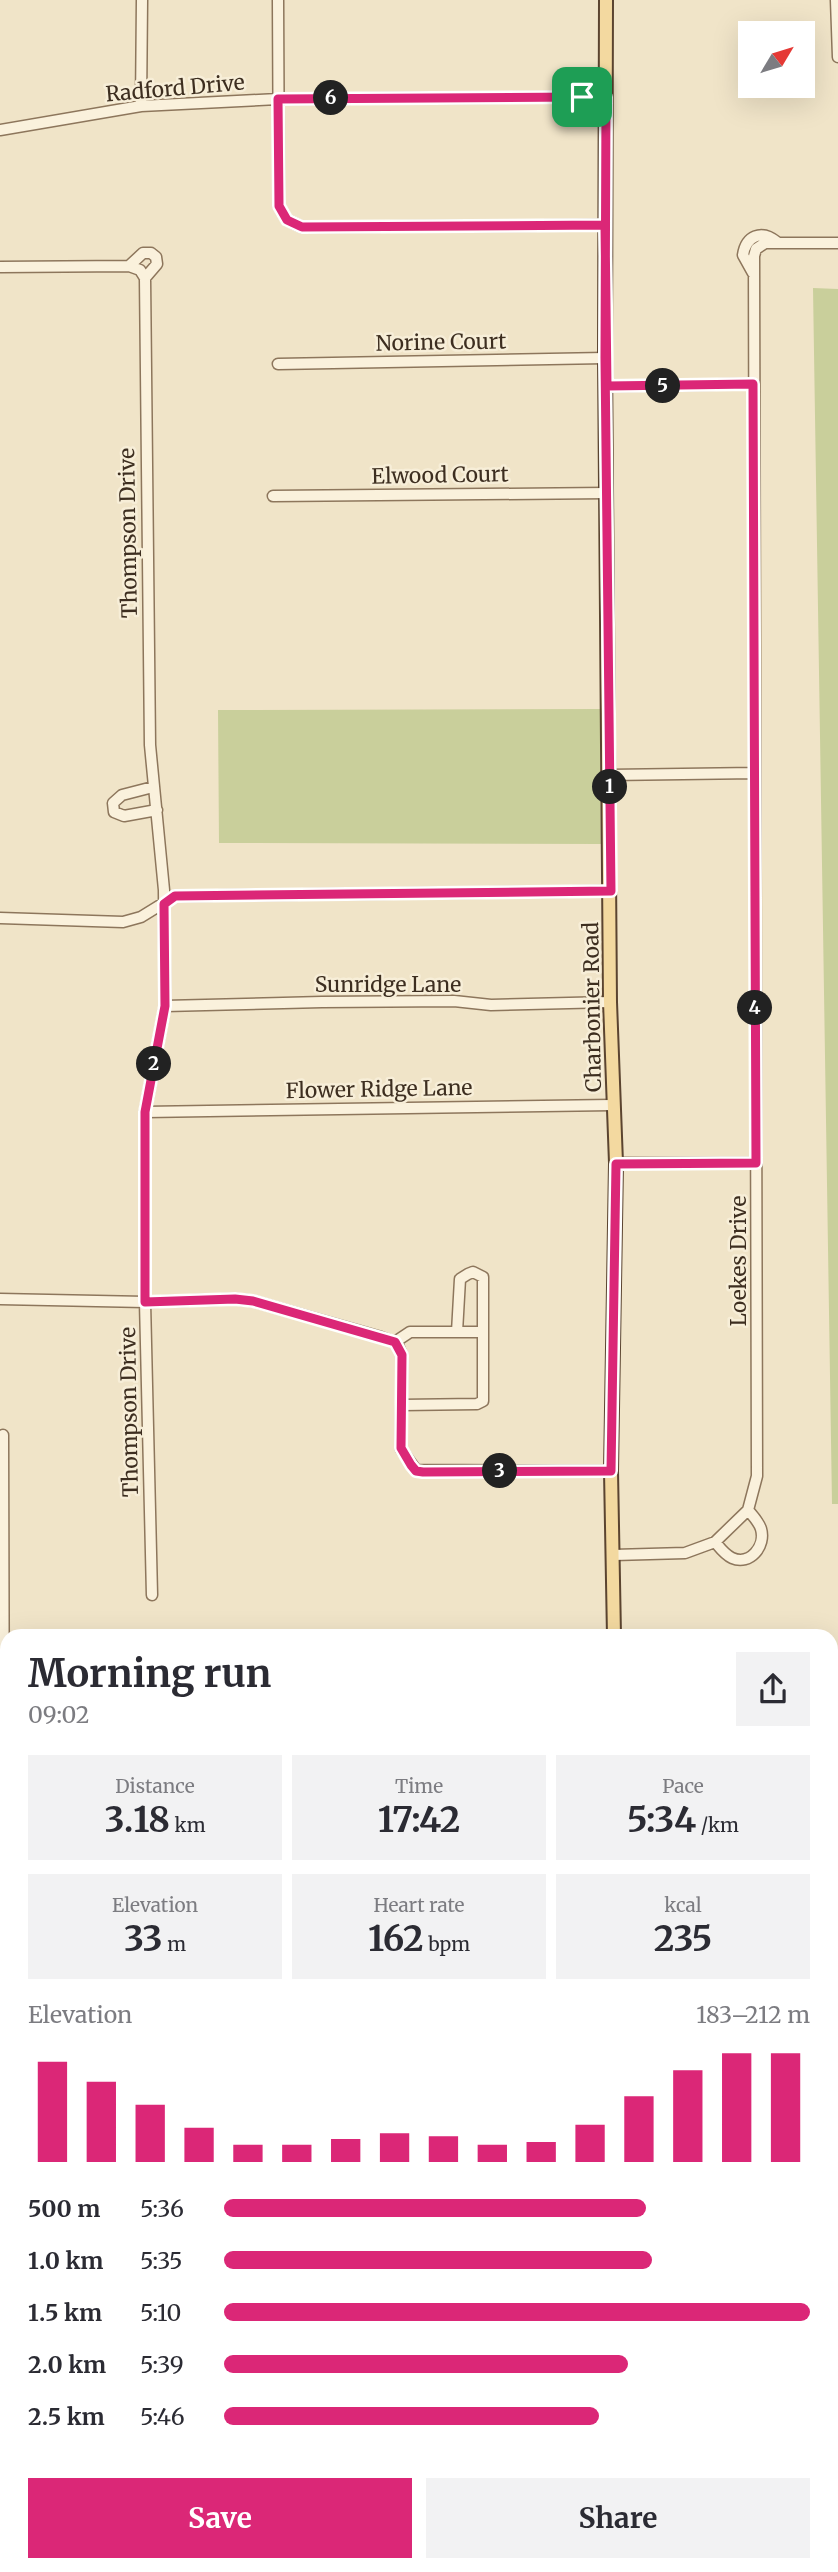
<!DOCTYPE html>
<html lang="en">
<head>
<meta charset="utf-8">
<style>
	body { margin:0; font-family:Merriweather,serif; background:#f2f2f3; color:#2b2b33; height:100vh; display:flex; flex-direction:column; font-size:26px; white-space:nowrap }
	* { box-sizing:border-box; margin:0 }
	p { font-size:23px; color:#7c7c81 }
	.icon { flex:none; width:38px; height:38px; fill:none; stroke:currentColor; stroke-width:2; stroke-linecap:round; stroke-linejoin:round }
	.map { position:relative; flex:1; overflow:hidden }
	.details { position:absolute; left:0px; top:1629px; width:838px; height:943px; display:flex; flex-direction:column; background:#fff; border-radius:21px 21px 0 0; box-shadow:0 7px 28px #0002 }
	.details>* { flex:none }
	.needle { width:46px; rotate:52deg }
	.controls { position:absolute; left:738px; top:21px; display:grid; gap:14px }
	.controls a { display:grid; place-items:center; width:77px; height:77px; border-radius:0px; background:#fff; box-shadow:0 7px 28px #0002; font-size:35px }
	.pin { position:absolute; display:grid; place-items:center; width:60px; height:60px; color:#fff; margin:-30px; border-radius:14px; box-shadow:0 4px 10px #0006 }
	.km { position:absolute; width:35px; height:35px; margin:-18px; border-radius:50%; background:#222; color:#fff; font-size:19px; line-height:35px; text-align:center }
	.round { display:grid; place-items:center; flex:none; width:74px; height:74px; border-radius:0px; background:#f2f2f3 }
	.summary { display:flex; align-items:center; justify-content:space-between; height:119px; padding:0 28px }
	h1 { font-size:38px; font-weight:700; line-height:52px }
	.metrics { display:grid; grid-template-columns:repeat(3,1fr); gap:10px; height:119px; padding:7px 28px }
	.metrics div { display:grid; align-content:center; border-radius:0px; background:#f2f2f3; text-align:center }
	.metrics b { font-size:35px; font-weight:700 }
	.metrics small { font-size:19px; font-weight:400 }
	.metrics p { font-size:19px }
	.chart { height:196px; padding:14px 28px }
	.chart p { display:flex; justify-content:space-between }
	.chart svg { width:100%; height:126px; margin-top:7px; stroke:#db2777; stroke-width:6 }
	.button { display:flex; gap:14px; margin-top:auto; padding:14px 28px }
	.button a { flex:1; height:80px; border-radius:0px; background:#db2777; color:#fff; font-size:28px; font-weight:700; line-height:80px; text-align:center }
	.button a+a { background:#f2f2f3; color:#2b2b33 }
	ul { padding:0 28px; list-style:none; font-size:23px }
	li { display:grid; grid-template-columns:112px 84px 1fr; align-items:center; height:52px }
	li i { height:18px; border-radius:9px; background:#db2777 }
	.map>svg:first-child { display:block }
</style>
</head>
<body>
<div class="map">
<svg width="838" height="2572" viewBox="0 0 838 2572">
	<rect width="100%" height="100%" fill="#f0e4c8"/>
	<path fill="#c9cf9b" d="M 813,288 L 838,289 L 838,1504 L 832,1504 Z
		M 600,709 L 601,844 L 219,843 L 218,710 Z"/>
	<g fill="none" stroke-linecap="round" stroke-linejoin="round">
		<path stroke="#6f938a" stroke-width="2.5" d="M 831,2415 L 838,2413
			M 244,2572 L 267,2566"/>
		<path stroke="#a9c4bc" stroke-width="18" d="M 831,2094 L 838,2093
			M 0,2123 L 7,2124"/>
		<g stroke="#8d765c" stroke-width="13">
			<path id="minor" d="M 278,0 L 279,206 L 287,220 L 302,227 L 605,225
				M 836,0 L 838,57
				M 141,106 L 142,0
				M 0,130 L 141,106 L 278,99 L 606,97
				M 129,266 L 143,253 L 151,253 L 156,257 L 157,264 L 145,278
				M 0,267 L 129,266 L 140,270 L 145,278 L 150,745 L 164,890 L 165,1006 L 145,1112 L 145,1302 L 152,1595
				M 753,273 L 743,255 C 746,236 761,229 777,242
				M 278,364 L 605,358
				M 607,386 L 753,384
				M 273,496 L 607,493
				M 610,775 L 755,773
				M 153,787 L 122,795 L 113,803 L 114,812 L 124,816 L 157,810
				M 0,918 L 123,922 L 141,917 L 175,896 L 611,891
				M 165,1006 L 322,1002 L 454,1001 L 491,1005 L 610,1002
				M 145,1112 L 612,1105
				M 616,1163 L 756,1163
				M 0,1299 L 145,1302 L 235,1299 L 253,1301 L 381,1337 L 397,1343 L 402,1355 L 401,1449 L 416,1470 L 611,1471
				M 395,1342 L 410,1332 L 483,1332
				M 402,1405 L 477,1404 L 483,1401 L 483,1277 L 473,1272 L 468,1274 L 460,1279 L 457,1332
				M 3,1435 L 4,1799
				M 715,1542 C 720,1548 725,1555 732,1558 C 750,1566 766,1546 761,1529 C 759,1522 752,1515 748,1510
				M 614,1555 L 685,1553 L 715,1542 L 748,1510 L 757,1476 L 754,256 L 756,249 L 765,243 L 838,243
				M 0,2505 L 7,2505
				M 831,2532 L 838,2531
				M 553,2566 L 553,2572"/>
		</g>
		<g stroke="#5b4430" stroke-width="16">
			<path id="major" d="M 606,0 L 605,358 L 610,1002 L 616,1163 L 611,1471 L 614,1636
				M 0,1799 L 7,1799
				M 831,1814 L 838,1814
				M 831,1833 L 838,1833
				M 714,2566 L 715,2572"/>
		</g>
		<use href="#minor" stroke="#faf1dc" stroke-width="10"/>
		<use href="#major" stroke="#f3d9a0" stroke-width="12"/>
	</g>
	<g fill="none" stroke-linecap="round" stroke-linejoin="round">
		<g stroke="#fff" stroke-width="14">
			<path id="route" d="M 582,97 L 606,97 L 605,358 L 611,891 L 175,896 L 164,904 L 165,1006 L 145,1112 L 145,1302 L 235,1299 L 253,1301 L 395,1342 L 402,1355 L 401,1448 L 411,1465 L 416,1471 L 423,1472 L 611,1471 L 616,1164 L 756,1163 L 753,384 L 607,386 L 605,225 L 302,227 L 287,220 L 279,206 L 278,99 L 582,97"/>
		</g>
		<use href="#route" stroke="#db2777" stroke-width="9"/>
	</g>
	<g text-anchor="middle" dominant-baseline="central" stroke-width="5" stroke-linejoin="round" paint-order="stroke">
		<g font-size="21" fill="#3d2e20" stroke="#f7eed8">
			<text transform="translate(175 88) rotate(-5)">Radford Drive</text>
			<text transform="translate(441 342) rotate(-1)">Norine Court</text>
			<text transform="translate(440 475) rotate(-1)">Elwood Court</text>
			<text transform="translate(128 533) rotate(-91)">Thompson Drive</text>
			<text x="388" y="984">Sunridge Lane</text>
			<text transform="translate(592 1007) rotate(-91)">Charbonier Road</text>
			<text transform="translate(379 1089) rotate(-1)">Flower Ridge Lane</text>
			<text transform="translate(738 1261) rotate(-90)">Loekes Drive</text>
			<text transform="translate(129 1412) rotate(-91)">Thompson Drive</text>
		</g>
	</g>
</svg>
<div class="controls">
<a><svg class="needle" viewBox="-14 -14 28 28"><path d="M0-13l5 13h-10z" fill="#e53935"/><path d="M0 13l5-13h-10z" fill="#7c7c81"/></svg></a>
</div>
<div class="pin" style="left:582px;top:97px;background:#1e9e55"><svg class="icon" aria-label="arrive" viewBox="0 0 24 24"><path d="M6 21V4h12l-3 4 3 4H6"/></svg></div>
<b class="km" style="left:610px;top:787px">1</b>
<b class="km" style="left:154px;top:1064px">2</b>
<b class="km" style="left:500px;top:1471px">3</b>
<b class="km" style="left:755px;top:1008px">4</b>
<b class="km" style="left:663px;top:386px">5</b>
<b class="km" style="left:331px;top:98px">6</b>
<section class="details">
<div class="summary"><div><h1>Morning run</h1><p>09:02</p></div><a class="round"><svg class="icon" aria-label="share" viewBox="0 0 24 24"><path d="M12 15V3M7 8l5-5 5 5M5 13v7h14v-7"/></svg></a></div>
<div class="metrics">
<div><p>Distance</p><b>3.18<small> km</small></b></div>
<div><p>Time</p><b>17:42</b></div>
<div><p>Pace</p><b>5:34<small> /km</small></b></div>
</div>
<div class="metrics">
<div><p>Elevation</p><b>33<small> m</small></b></div>
<div><p>Heart rate</p><b>162<small> bpm</small></b></div>
<div><p>kcal</p><b>235</b></div>
</div>
<div class="chart"><p><span>Elevation</span>183–212 m</p>
<svg viewBox="0 0 160 44" preserveAspectRatio="none"><path d="M5 44V9M15 44V16M25 44V24M35 44V32M45 44V38M55 44V38M65 44V36M75 44V34M85 44V35M95 44V38M105 44V37M115 44V31M125 44V21M135 44V12M145 44V6M155 44V6"/></svg>
</div>
<ul>
<li><b>500 m</b>5:36<i style="width:72%"></i></li>
<li><b>1.0 km</b>5:35<i style="width:73%"></i></li>
<li><b>1.5 km</b>5:10<i style="width:100%"></i></li>
<li><b>2.0 km</b>5:39<i style="width:69%"></i></li>
<li><b>2.5 km</b>5:46<i style="width:64%"></i></li>
</ul>
<div class="button"><a>Save</a><a>Share</a></div>
</section>
</div>
</body>
</html>
